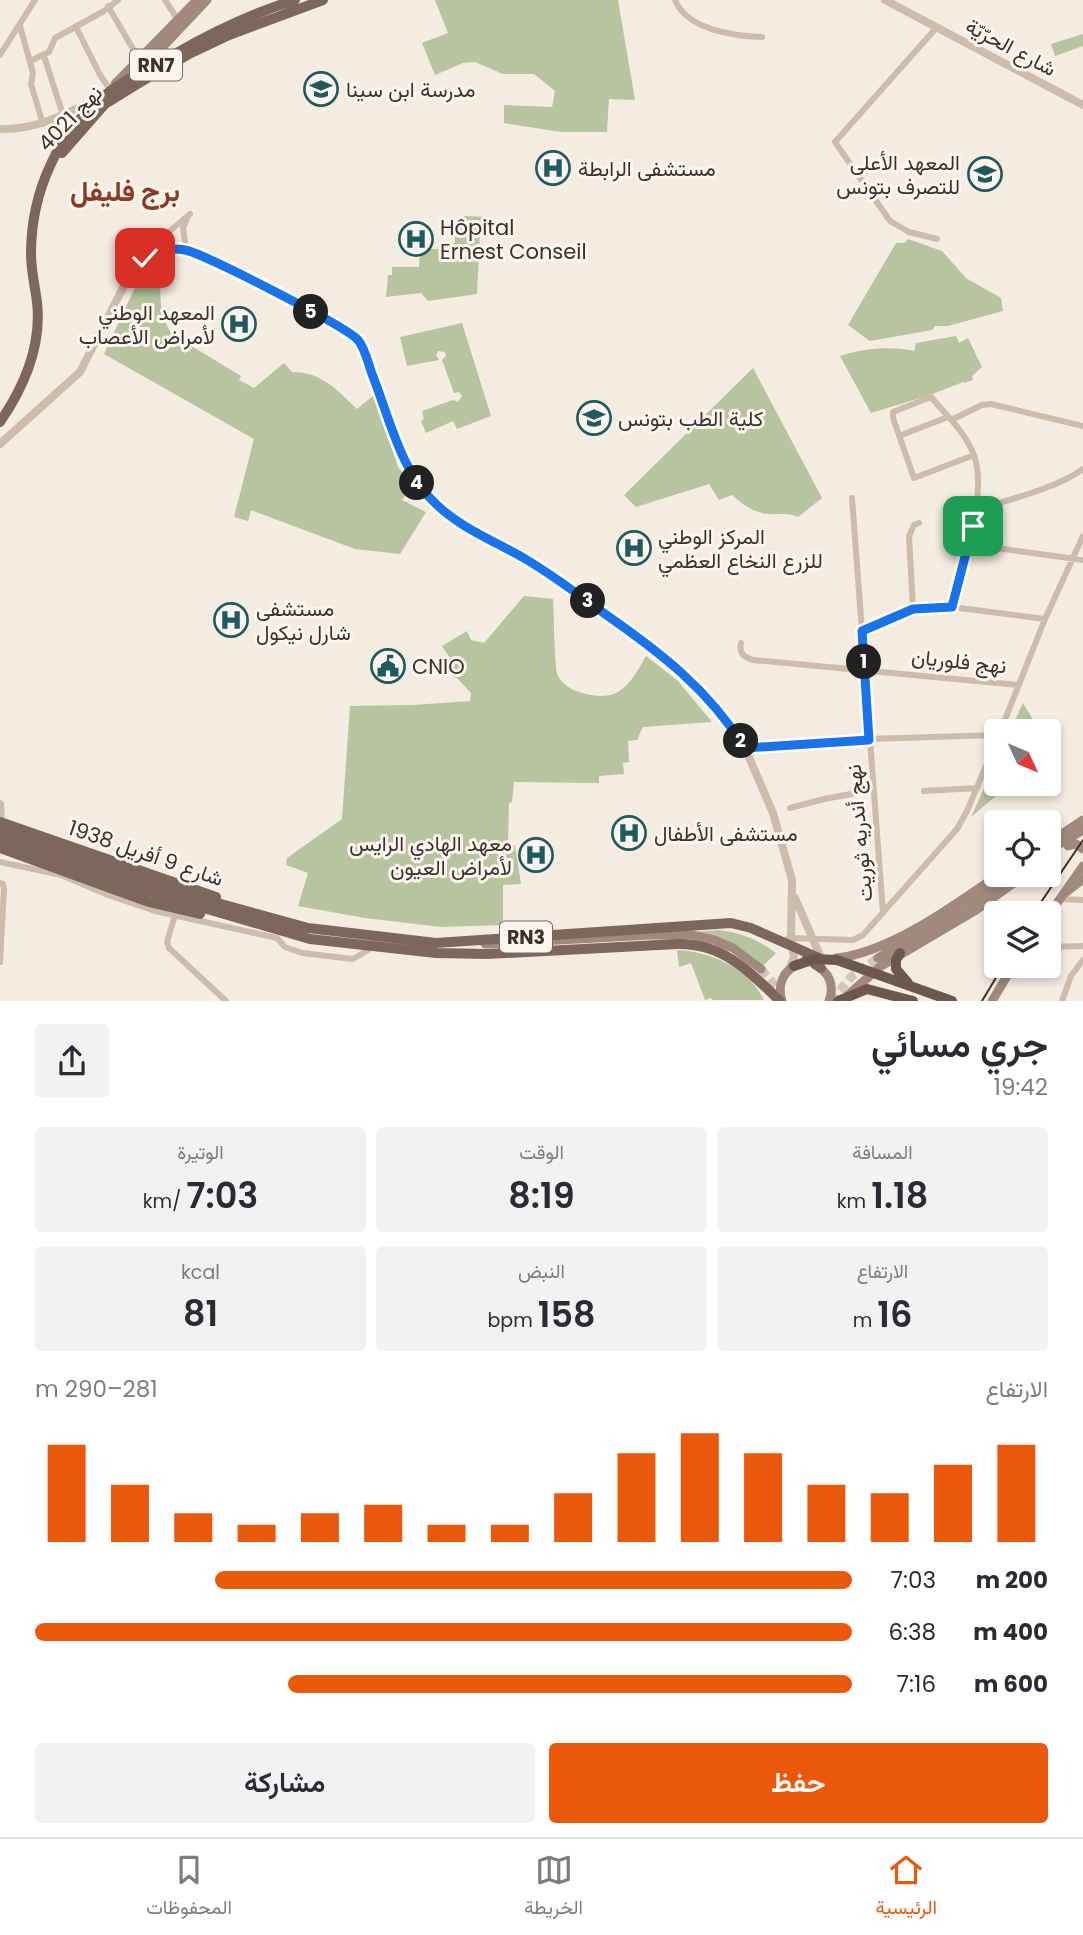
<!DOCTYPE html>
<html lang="ar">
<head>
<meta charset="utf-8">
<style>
	body { margin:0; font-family:Poppins,Vazirmatn,sans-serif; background:#f2f2f3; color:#2b2b33; direction:rtl; height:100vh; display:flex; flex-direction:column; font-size:26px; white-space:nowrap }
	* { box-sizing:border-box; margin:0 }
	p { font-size:23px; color:#7c7c81 }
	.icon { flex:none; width:38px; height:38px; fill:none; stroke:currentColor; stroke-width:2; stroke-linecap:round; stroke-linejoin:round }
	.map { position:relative; height:1001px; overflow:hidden; direction:ltr }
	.details { display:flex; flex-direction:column; background:#fff; flex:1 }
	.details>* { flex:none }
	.needle { width:46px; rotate:134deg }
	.fabs { position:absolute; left:984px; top:719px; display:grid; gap:14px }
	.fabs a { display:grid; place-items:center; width:77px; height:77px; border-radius:7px; background:#fff; box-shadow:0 4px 10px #0003; font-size:35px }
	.pin { position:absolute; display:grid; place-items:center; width:60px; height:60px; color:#fff; margin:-30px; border-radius:14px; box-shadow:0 4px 10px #0006 }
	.km { position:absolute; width:35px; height:35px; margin:-18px; border-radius:50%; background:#222; color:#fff; font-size:19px; line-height:35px; text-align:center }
	.round { display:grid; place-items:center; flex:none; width:74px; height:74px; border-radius:7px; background:#f2f2f3 }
	.headline { display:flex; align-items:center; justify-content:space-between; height:119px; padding:0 35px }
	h1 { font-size:38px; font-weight:600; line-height:52px }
	.metrics { display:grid; grid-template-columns:repeat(3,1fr); gap:10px; height:119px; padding:7px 35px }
	.metrics div { display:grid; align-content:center; border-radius:7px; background:#f2f2f3; text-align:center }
	.metrics b { font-size:35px; font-weight:600 }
	.metrics small { font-size:19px; font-weight:400 }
	.metrics p { font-size:19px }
	.chart { height:196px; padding:14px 35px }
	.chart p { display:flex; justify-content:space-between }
	.chart svg { width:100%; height:126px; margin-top:7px; stroke:#ea580c; stroke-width:6 }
	.action { display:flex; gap:14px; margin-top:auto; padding:14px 35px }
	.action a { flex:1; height:80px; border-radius:7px; background:#ea580c; color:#fff; font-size:28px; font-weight:600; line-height:80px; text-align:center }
	.action a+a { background:#f2f2f3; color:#2b2b33 }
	ul { padding:0 35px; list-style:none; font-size:23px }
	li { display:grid; grid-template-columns:112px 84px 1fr; align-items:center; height:52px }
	li i { height:18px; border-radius:9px; background:#ea580c }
	.tab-bar { display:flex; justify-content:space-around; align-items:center; height:98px; border-top:2px solid #e1e1e2; background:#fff; font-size:19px; color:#7c7c81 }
	.tab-bar a { display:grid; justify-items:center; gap:4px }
	.tab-bar .on { color:#ea580c }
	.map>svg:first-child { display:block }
</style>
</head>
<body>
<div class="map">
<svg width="1083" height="1001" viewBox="0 0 1083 1001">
	<rect width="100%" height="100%" fill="#f4ebe1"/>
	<path fill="#b8c4a0" d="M 435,0 L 618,0 L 635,100 L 609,99 L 607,132 L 561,132 L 504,123 L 504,105 L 552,107 L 555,91 L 534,74 L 503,74 L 475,62 L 463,63 L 435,75 L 422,43 L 448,33 Z
		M 1083,34 L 1083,46 L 1055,56 L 1051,44 Z
		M 462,216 L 488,217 L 487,232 L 480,232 L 477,294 L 428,301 L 421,293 L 386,297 L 388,275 L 392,275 L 392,267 L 419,267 L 420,249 L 448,249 L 448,243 L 455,243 L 455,230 L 461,230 Z
		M 908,239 L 942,251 L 966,278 L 1001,298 L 1003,311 L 948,326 L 935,326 L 932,330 L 870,341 L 848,325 L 896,243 L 905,243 Z
		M 160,265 C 161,290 157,314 172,334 L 241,376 L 239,380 L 254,388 L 284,363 L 292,372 C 322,372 337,390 357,409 L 374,395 L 398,467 L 412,485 L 402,500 L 426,512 L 400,554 L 355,549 L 251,510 L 248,521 L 234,517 L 254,439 L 104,354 L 138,281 L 147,271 Z
		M 462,323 L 491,416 L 457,429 L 453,421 L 426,433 L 421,421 L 424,419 L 422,411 L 453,400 L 458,402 L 462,396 L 459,392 L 454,393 L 442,360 L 446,356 L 445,352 L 438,351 L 436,355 L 439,360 L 407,366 L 400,337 Z
		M 956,336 L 959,343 L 968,338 L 982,367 L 972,376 L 973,380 L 964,383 L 963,382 L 930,395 L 871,413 L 840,356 C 863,348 892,346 914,351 L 916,343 Z
		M 753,368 L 822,498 L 798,517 C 787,512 779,515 768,514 C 753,512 743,505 732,495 L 719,500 L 709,484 L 636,507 L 624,495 Z
		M 524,596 L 553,599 C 554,612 554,667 558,676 C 561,683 572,690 579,692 C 618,704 628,688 646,656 L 678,681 L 712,722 L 643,727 L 637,740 L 628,741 L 629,762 L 623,763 L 624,774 L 599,776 L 599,783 L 514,782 L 512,802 L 509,803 L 508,844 L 515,845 L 521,884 L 503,885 L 503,925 L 441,927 L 365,918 L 298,906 L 308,873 L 286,865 L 287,858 L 342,819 L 350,706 L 412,705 L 470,701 L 471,693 L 457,678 L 452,677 L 453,663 L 442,646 L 467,631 L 471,640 L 484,643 Z
		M 1023,703 L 1040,731 L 1010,731 Z
		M 996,762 L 996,784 L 1010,784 L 971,817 Z
		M 718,930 C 740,932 759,940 776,953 L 763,966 L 732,943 L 694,932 Z
		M 677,950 C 711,952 748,967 764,1000 L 713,1000 L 711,998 L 705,1000 L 691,963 L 679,967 Z"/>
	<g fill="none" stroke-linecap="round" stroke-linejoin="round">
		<path stroke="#cfc6bd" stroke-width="9" stroke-dasharray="9 4.5" stroke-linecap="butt" d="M 761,969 L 781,993
			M 831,1001 L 852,976 L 878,958"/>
		<path stroke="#cdbbac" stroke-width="6" d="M 165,0 L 178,20
			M 675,0 C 687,30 734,36 762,37
			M 108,6 L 140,61
			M 20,26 L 33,73 L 31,84 L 43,124
			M 76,27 L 100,75 L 110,89
			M 937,27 L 835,142 L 890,221 L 909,232 L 937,239
			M 0,55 L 35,0
			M 44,56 L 63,115
			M 30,61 L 49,52 L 55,38 L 104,11 L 118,0
			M 186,250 L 183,228 L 188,216
			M 154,252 L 165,235 L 190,214
			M 951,420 L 982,405 L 991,404 L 1083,426
			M 899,436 L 948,417
			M 852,498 L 883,913
			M 976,510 C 1007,500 1058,488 1083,469
			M 968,544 L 1083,560
			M 952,607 C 960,566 990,492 973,453 C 965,432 945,414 931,397 L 893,412 L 893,418 L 914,478 L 974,455
			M 913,609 L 909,536 L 914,525 L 919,523
			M 862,631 L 913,609 L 952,607 L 1045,619
			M 741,643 C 739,654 744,657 753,660 L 1019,685
			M 1000,732 L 1045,619 L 1083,536
			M 745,748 L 869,739 L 996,735
			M 924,791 L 977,788
			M 790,808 L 824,799 L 873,790
			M 0,862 L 61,875 L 108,895 L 155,911 L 277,938 L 285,947 L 302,953 L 353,959 L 373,947
			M 0,883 L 3,884 L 4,889 L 0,962
			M 1060,899 L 1083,900
			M 175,915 L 167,942 L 169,948 L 226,1001
			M 788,938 L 853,940 L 863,935 L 957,829 L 967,811 L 996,742
			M 1048,947 L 1083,946
			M 1062,1001 L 1071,976 L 1083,960"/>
		<path stroke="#cdbbac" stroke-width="8" d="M 885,0 L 1083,105
			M 0,129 C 36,130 66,114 98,98
			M 0,444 L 80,372 L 127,280 C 147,249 166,243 201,255 L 353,335 L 360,344 L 406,466 L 424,492 L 453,519 L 545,571 L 662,655 L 702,692 L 735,731 L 745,748 L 773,813 L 792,880 L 791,938 L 794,957 L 789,970
			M 0,804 L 1,826
			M 795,898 L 822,960"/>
		<path stroke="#a18a7d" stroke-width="9" d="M 139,72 L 207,0
			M 115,84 L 197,0
			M 1048,843 L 1083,820
			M 1068,846 L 1076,844 L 1083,849
			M 1048,851 L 1083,830
			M 1065,893 L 1083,879
			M 1048,916 L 1083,866
			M 485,944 L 651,935 L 692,935 L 714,940 L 733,948 L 761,969
			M 836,958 C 889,953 955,905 998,875
			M 878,958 L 963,910 L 1013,875
			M 815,965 C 829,972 835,985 829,1001
			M 848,995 L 881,966 L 976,910 L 1025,875
			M 782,1001 C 777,985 783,972 797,964
			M 992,1001 L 1013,966"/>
		<path stroke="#7d675c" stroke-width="10" d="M 62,153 L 105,104 L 139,83 L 191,53 L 229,35 L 323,0
			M 0,422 C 24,387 42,346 37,302 C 35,286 31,271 31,254 C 31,192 58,130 109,92 C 128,77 152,67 173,55 C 211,33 253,13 295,0
			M 0,822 L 216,897
			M 0,848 L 149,902 L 200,914
			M 89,863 L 163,888 L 308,928 L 436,943 L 731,923 L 751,928 L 819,958
			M 86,870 L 163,896 L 310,939 L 436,953 L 487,954 L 677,944 C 723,943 749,971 780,1001
			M 807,958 L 821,968"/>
		<path stroke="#6c584f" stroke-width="10" d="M 900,953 L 896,960 L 896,969 L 908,983
			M 794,966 L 814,959 L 837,960 L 952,1001
			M 838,1001 L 867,989 L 913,1001"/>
		<path stroke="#3b302b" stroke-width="2" d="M 1033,914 L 1083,840
			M 982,1001 L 1003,966"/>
		<path stroke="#7d675c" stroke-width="10" d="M 0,831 L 89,863
			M 0,840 L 86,870"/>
	</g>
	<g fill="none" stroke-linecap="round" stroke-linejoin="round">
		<g stroke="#fff" stroke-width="14">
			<path id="route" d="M 145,258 C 157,250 170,247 185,250 C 203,253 347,327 358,340 C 365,348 368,363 372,374 C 390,419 400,471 437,505 C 462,529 497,542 527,560 C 554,576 579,595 605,614 C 661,653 708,689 745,748 L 869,740 L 862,631 L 913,609 L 952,607 L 973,526"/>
		</g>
		<use href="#route" stroke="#1a73e8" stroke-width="9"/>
	</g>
	<defs>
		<g id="university-ring" transform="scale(1.75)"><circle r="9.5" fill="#fbf5ee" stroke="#1f5a5e" stroke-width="1.5"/><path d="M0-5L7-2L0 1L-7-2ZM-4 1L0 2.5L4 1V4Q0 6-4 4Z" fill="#1f5a5e"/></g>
		<g id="hospital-ring" transform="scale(1.75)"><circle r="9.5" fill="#fbf5ee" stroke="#1f5a5e" stroke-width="1.5"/><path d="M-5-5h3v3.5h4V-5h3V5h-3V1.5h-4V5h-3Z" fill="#1f5a5e"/></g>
		<g id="civic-ring" transform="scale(1.75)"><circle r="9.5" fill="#fbf5ee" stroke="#1f5a5e" stroke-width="1.5"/><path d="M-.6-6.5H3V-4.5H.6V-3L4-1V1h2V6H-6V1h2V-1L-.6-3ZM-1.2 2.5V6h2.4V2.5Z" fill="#1f5a5e"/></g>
	</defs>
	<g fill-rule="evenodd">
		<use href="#university-ring" x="321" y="89"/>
		<use href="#hospital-ring" x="553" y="168"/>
		<use href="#university-ring" x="985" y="174"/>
		<use href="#hospital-ring" x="416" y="239"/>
		<use href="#hospital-ring" x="239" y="324"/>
		<use href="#university-ring" x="594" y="418"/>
		<use href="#hospital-ring" x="634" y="548"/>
		<use href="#hospital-ring" x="231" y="620"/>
		<use href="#civic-ring" x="388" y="666"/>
		<use href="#hospital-ring" x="629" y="833"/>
		<use href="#hospital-ring" x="536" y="855"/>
	</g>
	<g text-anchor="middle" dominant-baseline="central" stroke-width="6" stroke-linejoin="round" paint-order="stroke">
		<g fill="#fbf5ee" stroke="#756b66" stroke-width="2">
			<rect x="130" y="49.5" width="52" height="31" rx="5"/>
			<rect x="500" y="921.5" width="52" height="31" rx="5"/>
		</g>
		<g font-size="19" font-weight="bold" fill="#3b302b">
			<text x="156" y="65">RN7</text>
			<text x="526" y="937">RN3</text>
		</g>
		<g font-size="21" fill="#3b302b" stroke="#fbf5ee">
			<text transform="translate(1011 47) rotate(28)">شارع الحرّيّة</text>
			<text transform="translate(70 118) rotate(-46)">نهج 4021</text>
			<text transform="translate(959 661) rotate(6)">نهج فلوريان</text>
			<text transform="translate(859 833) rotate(-95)">نهج أندريه ثوريت</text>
			<text transform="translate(146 853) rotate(19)">شارع 9 أفريل 1938</text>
		</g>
		<g font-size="21" fill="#3b302b" stroke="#fbf5ee" text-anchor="start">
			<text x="346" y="89">مدرسة ابن سينا</text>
			<text x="960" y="162" text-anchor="end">المعهد الأعلى<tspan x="960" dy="24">للتصرف بتونس</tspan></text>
			<text x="578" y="168">مستشفى الرابطة</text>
			<text x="440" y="227">Hôpital<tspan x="440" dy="24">Ernest Conseil</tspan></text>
			<text x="215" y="312" text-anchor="end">المعهد الوطني<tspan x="215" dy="24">لأمراض الأعصاب</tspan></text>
			<text x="618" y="418">كلية الطب بتونس</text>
			<text x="658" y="536">المركز الوطني<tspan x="658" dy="24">للزرع النخاع العظمي</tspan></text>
			<text x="256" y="608">مستشفى<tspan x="256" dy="24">شارل نيكول</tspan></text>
			<text x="412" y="666">CNIO</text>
			<text x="654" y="833">مستشفى الأطفال</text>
			<text x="512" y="843" text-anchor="end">معهد الهادي الرايس<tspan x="512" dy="24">لأمراض العيون</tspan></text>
		</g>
		<g font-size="28" font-weight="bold" fill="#8c3b22" stroke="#fbf5ee">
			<text x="125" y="191">برج فليفل</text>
		</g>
	</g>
</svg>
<div class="fabs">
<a><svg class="needle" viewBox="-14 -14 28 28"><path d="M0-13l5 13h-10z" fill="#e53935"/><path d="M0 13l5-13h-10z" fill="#7c7c81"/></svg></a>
<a><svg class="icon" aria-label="locate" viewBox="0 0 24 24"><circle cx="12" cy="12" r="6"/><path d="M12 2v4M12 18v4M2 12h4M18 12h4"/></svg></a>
<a><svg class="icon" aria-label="layers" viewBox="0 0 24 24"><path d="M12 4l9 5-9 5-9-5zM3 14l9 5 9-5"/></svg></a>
</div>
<div class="pin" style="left:973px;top:526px;background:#1e9e55"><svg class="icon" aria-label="arrive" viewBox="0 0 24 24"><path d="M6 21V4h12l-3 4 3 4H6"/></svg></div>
<div class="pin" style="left:145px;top:258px;background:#d93025"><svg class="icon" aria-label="check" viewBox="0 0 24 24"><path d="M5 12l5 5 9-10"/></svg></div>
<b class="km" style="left:864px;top:662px">1</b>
<b class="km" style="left:741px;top:741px">2</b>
<b class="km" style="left:588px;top:601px">3</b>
<b class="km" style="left:417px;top:483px">4</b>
<b class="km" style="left:311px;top:312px">5</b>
</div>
<section class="details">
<div class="headline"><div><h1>جري مسائي</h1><p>19:42</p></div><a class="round"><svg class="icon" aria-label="share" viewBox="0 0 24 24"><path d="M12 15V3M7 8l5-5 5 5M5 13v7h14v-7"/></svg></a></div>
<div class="metrics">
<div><p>المسافة</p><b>1.18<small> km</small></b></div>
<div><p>الوقت</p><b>8:19</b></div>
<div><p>الوتيرة</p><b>7:03<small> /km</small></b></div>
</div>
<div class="metrics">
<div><p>الارتفاع</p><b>16<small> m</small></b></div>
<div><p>النبض</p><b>158<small> bpm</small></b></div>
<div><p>kcal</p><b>81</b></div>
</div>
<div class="chart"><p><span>الارتفاع</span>281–290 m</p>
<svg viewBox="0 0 160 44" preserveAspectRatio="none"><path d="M5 44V10M15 44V24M25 44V34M35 44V38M45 44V34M55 44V31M65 44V38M75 44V38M85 44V27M95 44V13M105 44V6M115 44V13M125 44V24M135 44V27M145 44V17M155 44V10"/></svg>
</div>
<ul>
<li><b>200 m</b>7:03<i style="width:78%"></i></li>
<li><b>400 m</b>6:38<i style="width:100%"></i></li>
<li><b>600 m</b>7:16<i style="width:69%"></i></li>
</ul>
<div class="action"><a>حفظ</a><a>مشاركة</a></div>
</section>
<nav class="tab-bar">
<a class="on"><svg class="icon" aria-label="home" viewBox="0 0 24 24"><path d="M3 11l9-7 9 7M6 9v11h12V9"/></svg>الرئيسية</a>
<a><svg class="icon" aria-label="map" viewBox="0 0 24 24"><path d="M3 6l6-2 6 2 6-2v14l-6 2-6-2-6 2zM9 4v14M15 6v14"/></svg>الخريطة</a>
<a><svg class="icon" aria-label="saved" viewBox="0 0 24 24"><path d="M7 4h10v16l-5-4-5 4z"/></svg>المحفوظات</a>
</nav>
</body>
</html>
